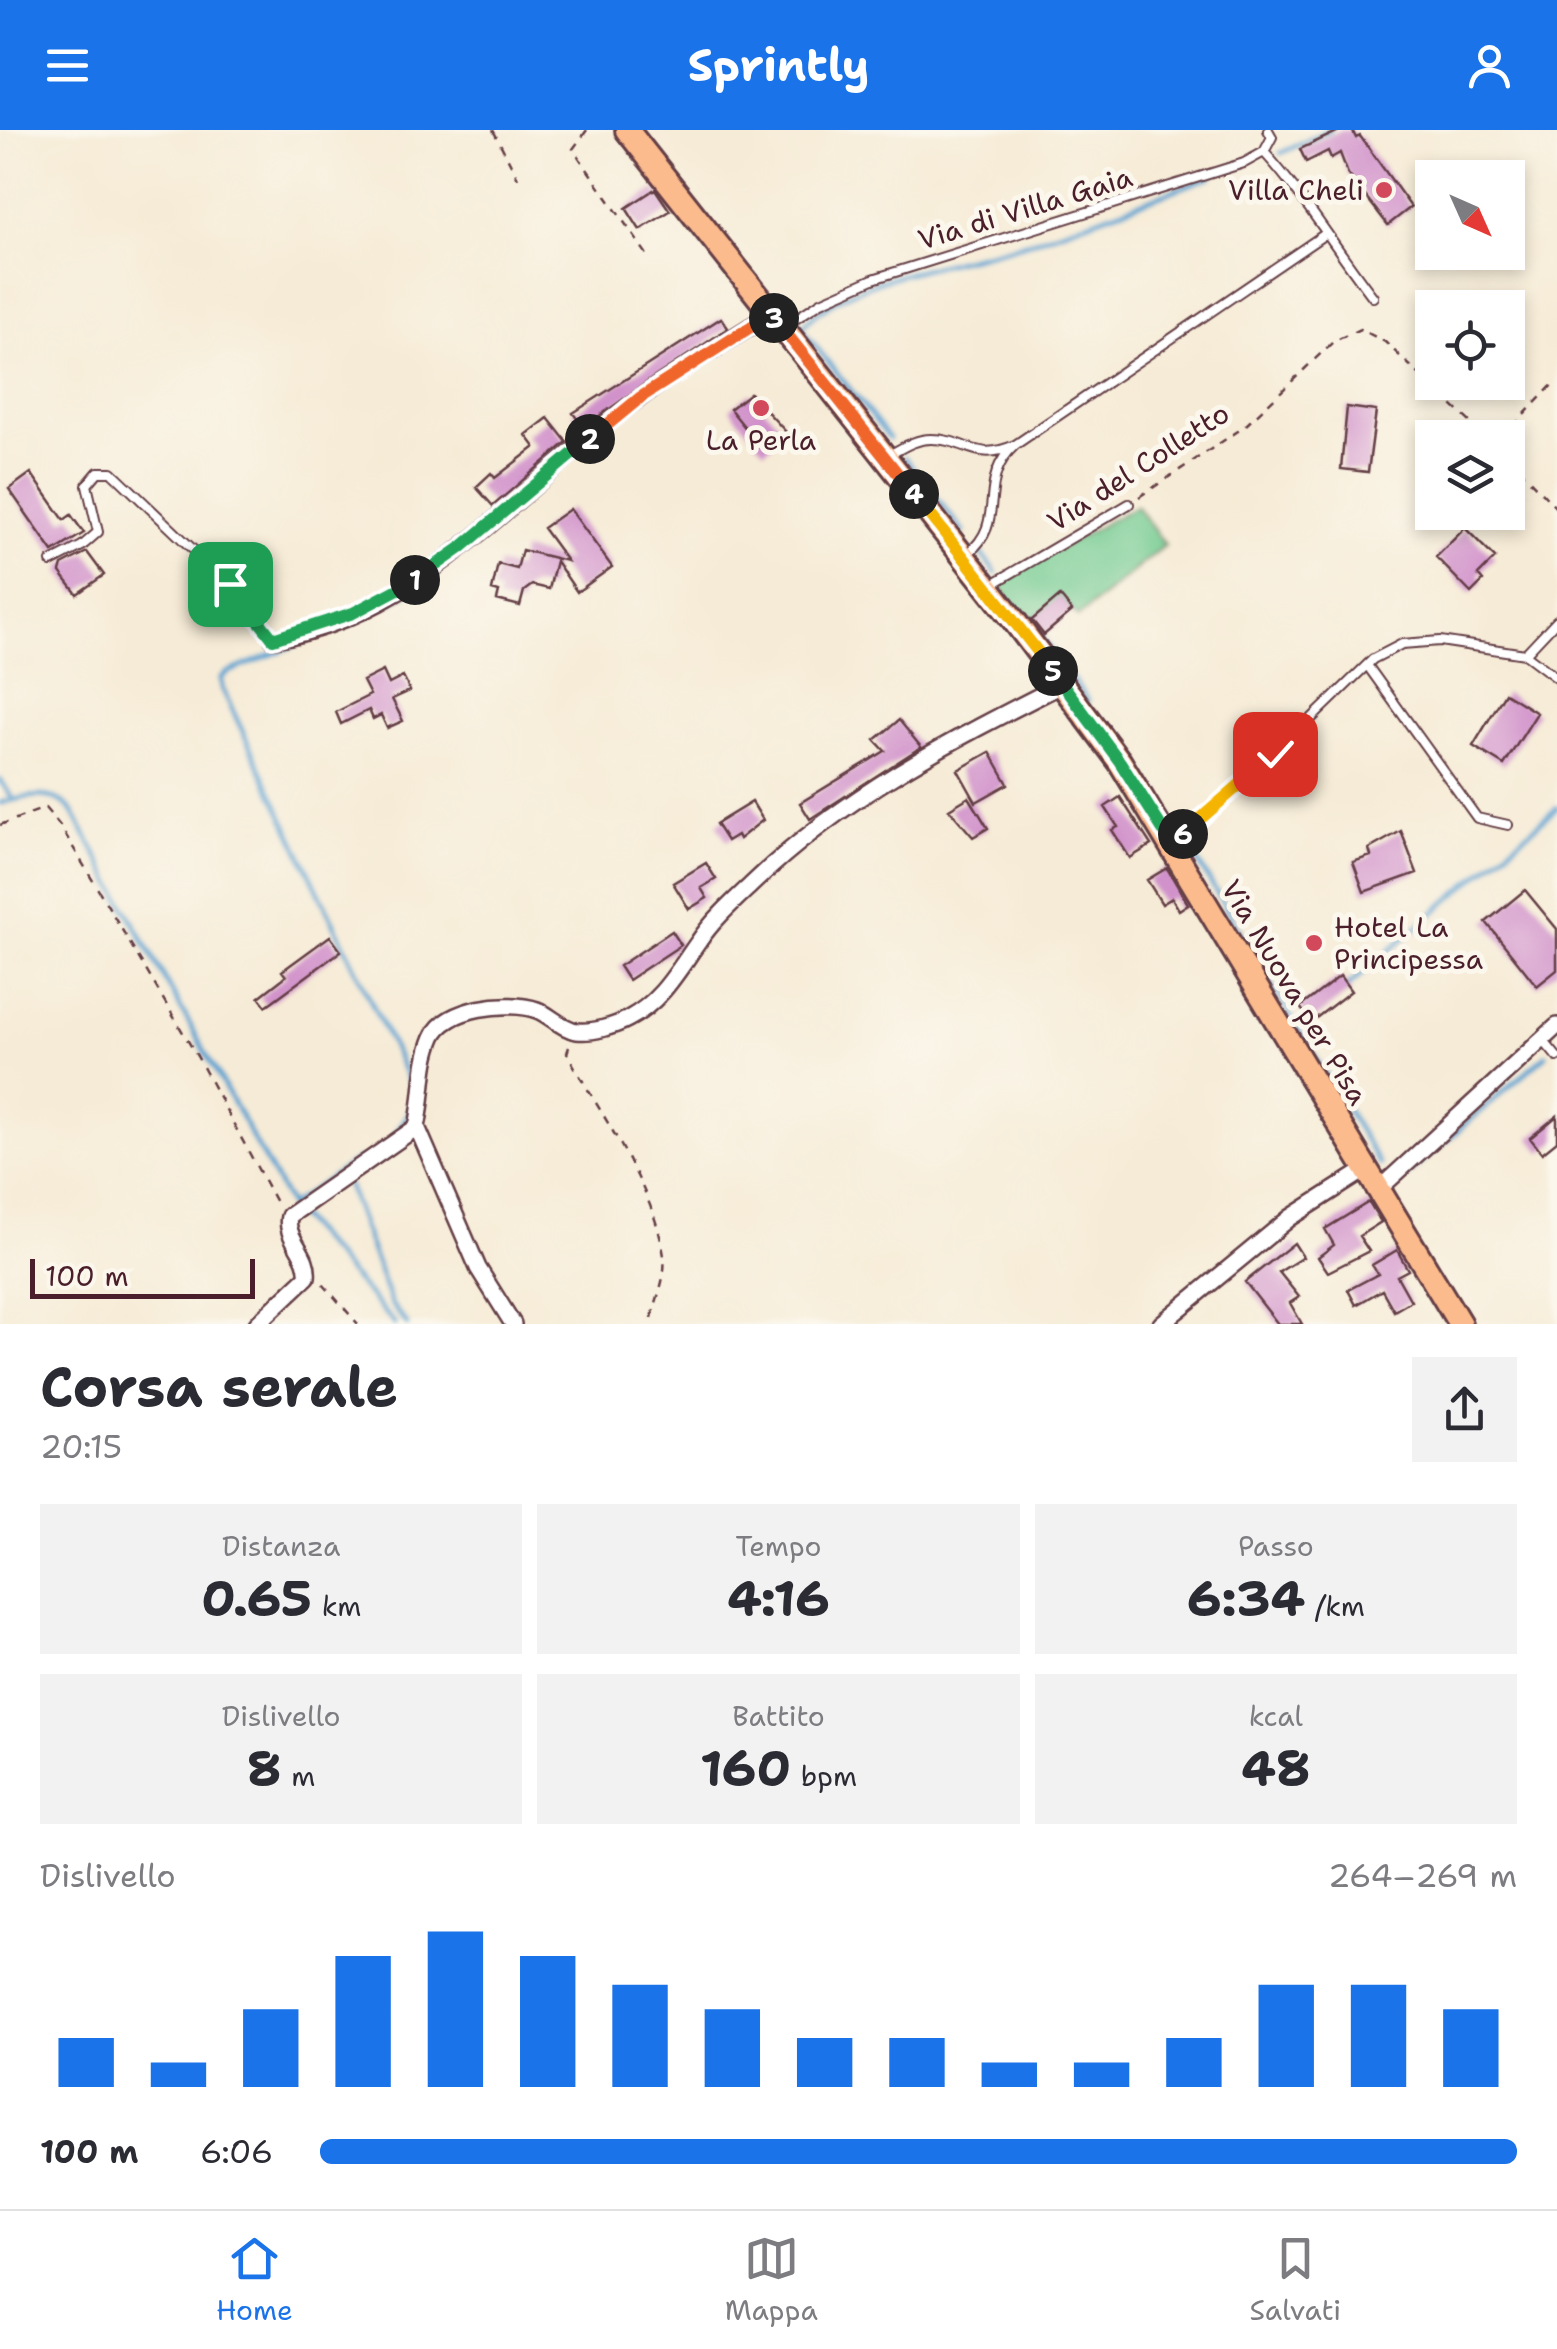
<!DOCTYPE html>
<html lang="it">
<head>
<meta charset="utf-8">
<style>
	body { margin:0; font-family:"Shantell Sans",sans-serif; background:#f2f2f3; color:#2b2b33; height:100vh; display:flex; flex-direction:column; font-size:38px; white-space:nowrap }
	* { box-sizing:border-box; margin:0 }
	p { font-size:32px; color:#7c7c81 }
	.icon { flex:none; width:55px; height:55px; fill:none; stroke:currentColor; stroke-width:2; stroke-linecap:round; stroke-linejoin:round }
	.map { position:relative; height:1194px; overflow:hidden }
	.side { display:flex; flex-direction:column; background:#fff; flex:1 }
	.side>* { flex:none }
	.needle { width:65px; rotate:135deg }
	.buttons { position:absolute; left:1415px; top:30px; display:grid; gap:20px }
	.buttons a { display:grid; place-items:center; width:110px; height:110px; border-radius:0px; background:#fff; box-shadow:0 5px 15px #0003; font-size:50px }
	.scale { position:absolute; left:30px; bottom:25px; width:225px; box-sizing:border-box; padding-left:10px; border:5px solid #4a1f2b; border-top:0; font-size:28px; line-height:35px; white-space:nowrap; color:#4a1f2b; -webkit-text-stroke:8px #fbf7ec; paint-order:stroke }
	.pin { position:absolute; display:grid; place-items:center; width:85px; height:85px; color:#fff; margin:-42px; border-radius:20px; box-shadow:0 5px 15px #0006 }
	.km { position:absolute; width:50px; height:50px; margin:-25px; border-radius:50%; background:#222; color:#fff; font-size:28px; line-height:50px; text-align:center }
	.round { display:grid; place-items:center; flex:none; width:105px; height:105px; border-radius:0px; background:#f2f2f3 }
	.headline { display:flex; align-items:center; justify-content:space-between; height:170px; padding:0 40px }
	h1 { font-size:55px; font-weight:700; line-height:75px }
	.figures { display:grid; grid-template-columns:repeat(3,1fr); gap:15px; height:170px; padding:10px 40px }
	.figures div { display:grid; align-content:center; border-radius:0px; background:#f2f2f3; text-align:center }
	.figures b { font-size:50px; font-weight:700 }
	.figures small { font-size:28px; font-weight:400 }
	.figures p { font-size:28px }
	.chart { height:280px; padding:20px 40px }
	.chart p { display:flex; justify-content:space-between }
	.chart svg { width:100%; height:180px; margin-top:10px; stroke:#1a73e8; stroke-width:6 }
	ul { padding:0 40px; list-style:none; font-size:32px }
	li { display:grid; grid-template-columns:160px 120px 1fr; align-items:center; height:75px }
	li i { height:25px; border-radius:12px; background:#1a73e8 }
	header { display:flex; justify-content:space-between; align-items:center; height:130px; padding:0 40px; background:#1a73e8; color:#fff; font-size:45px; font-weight:700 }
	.tab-bar { display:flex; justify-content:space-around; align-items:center; height:140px; border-top:2px solid #e1e1e2; background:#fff; font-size:28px; color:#7c7c81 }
	.tab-bar a { display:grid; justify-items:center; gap:5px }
	.tab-bar .active { color:#1a73e8 }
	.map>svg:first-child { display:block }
</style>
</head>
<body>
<header><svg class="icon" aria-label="menu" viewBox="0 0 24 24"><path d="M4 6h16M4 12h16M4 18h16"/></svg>Sprintly<svg class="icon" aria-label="person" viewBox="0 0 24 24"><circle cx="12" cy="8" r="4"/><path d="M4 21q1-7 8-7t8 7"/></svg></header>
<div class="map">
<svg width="1557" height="1194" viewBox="0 0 1557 1194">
	<rect width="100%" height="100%" fill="#fbf7ec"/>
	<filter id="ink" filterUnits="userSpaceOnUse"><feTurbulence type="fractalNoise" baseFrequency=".01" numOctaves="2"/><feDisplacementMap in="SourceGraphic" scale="20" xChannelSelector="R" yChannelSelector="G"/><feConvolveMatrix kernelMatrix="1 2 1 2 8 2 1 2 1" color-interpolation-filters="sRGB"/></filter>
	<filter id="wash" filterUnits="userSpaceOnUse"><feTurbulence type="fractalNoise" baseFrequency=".0048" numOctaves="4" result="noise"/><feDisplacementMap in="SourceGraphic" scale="40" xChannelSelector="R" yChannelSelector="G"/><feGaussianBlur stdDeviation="2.25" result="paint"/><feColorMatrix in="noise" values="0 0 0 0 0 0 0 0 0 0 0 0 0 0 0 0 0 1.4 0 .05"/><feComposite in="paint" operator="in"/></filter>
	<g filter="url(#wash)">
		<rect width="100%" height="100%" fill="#f6ebd6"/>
		<path fill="#72ca90" stroke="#5e745e" stroke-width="2.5" d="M 1136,376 L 1165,415 L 1078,487 L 1060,467 L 1028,493 L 997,453 Z"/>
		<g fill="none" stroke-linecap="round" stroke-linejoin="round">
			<path stroke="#5ba3d1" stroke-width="5" d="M 1281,23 L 1330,0
				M 889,308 L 801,198 C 848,144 962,134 1029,112 C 1090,92 1150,69 1211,47
				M 905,328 L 964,402
				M 980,422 L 996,443
				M 350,494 L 428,451
				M 321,504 L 227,543 L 221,548 L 222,558 L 413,960 L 409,983 L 395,1005
				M 1043,509 L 1088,571
				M 0,650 L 14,670
				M 1143,650 L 1180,702
				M 0,673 C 26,667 55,658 73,682 L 291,1078
				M 1188,715 L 1380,1035
				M 1343,860 L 1557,678
				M 1404,1047 L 1546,925
				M 348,1056 L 391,1174 L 407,1194
				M 289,1076 L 357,1030
				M 298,1086 L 395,1194"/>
		</g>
		<g id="blocks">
			<path fill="#d192cb" d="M 1341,0 L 1352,0 L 1356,8 L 1360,6 L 1411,77 L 1388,95 L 1348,44 L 1340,23 L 1331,28 L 1328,21 L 1306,32 L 1300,19 Z
				M 655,59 L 670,81 L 640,100 L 626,78 Z
				M 721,188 L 728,198 L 583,297 L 573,283 Z
				M 750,263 L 787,303 L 764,321 L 730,279 Z
				M 1347,277 L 1376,281 L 1368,342 L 1341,339 Z
				M 548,288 L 567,312 L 493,376 L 476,357 L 491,343 L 495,348 L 535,317 L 526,305 Z
				M 31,343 L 64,390 L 71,385 L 84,403 L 53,422 L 9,359 Z
				M 570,379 L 612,437 L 577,462 L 556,431 L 549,459 L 532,455 L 524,461 L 520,476 L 497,470 L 499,462 L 492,460 L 498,434 L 517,439 L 522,420 L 567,431 L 543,398 Z
				M 1465,398 L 1495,428 L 1478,445 L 1483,451 L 1471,463 L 1436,427 Z
				M 87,422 L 104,445 L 77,464 L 60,442 L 62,435 Z
				M 1060,466 L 1072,481 L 1044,505 L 1032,490 Z
				M 383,541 L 389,554 L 403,547 L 410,561 L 392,569 L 403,591 L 387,598 L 381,585 L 373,589 L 369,580 L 341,594 L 336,582 L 370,565 L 363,551 Z
				M 1505,563 L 1537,583 L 1504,635 L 1473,616 Z
				M 899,590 L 921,617 L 810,689 L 800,673 L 885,621 L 875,610 Z
				M 990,622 L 1008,654 L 976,672 L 958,640 Z
				M 969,667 L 988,698 L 973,707 L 949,679 Z
				M 1120,667 L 1151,715 L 1130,728 L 1112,700 L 1118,697 L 1105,677 Z
				M 752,672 L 763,690 L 739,709 L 737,705 L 727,711 L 716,694 Z
				M 1401,701 L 1417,743 L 1364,762 L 1353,732 L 1371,726 L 1369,719 Z
				M 706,733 L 716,749 L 701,758 L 707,768 L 689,779 L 673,753 Z
				M 1167,738 L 1188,774 L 1179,780 L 1172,768 L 1162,774 L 1147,750 Z
				M 1525,760 L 1557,799 L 1557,840 L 1537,856 L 1486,792 Z
				M 672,801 L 681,815 L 628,850 L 619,836 Z
				M 330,806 L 341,821 L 266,876 L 259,867 L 286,846 L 282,841 Z
				M 1340,846 L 1351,861 L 1311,892 L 1300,877 Z
				M 1557,986 L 1557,1011 L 1542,1023 L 1530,1008 Z
				M 1369,1072 L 1381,1092 L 1359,1106 L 1369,1121 L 1328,1142 L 1318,1127 L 1334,1115 L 1325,1099 Z
				M 1294,1113 L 1303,1127 L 1279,1142 L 1299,1167 L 1290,1173 L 1302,1194 L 1278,1194 L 1245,1152 Z
				M 1397,1120 L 1408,1140 L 1397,1146 L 1411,1171 L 1394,1181 L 1382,1160 L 1356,1175 L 1348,1160 L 1378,1144 L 1372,1135 Z"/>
		</g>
	</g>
	<g filter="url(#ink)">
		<use href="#blocks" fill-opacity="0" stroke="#643e45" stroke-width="2.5"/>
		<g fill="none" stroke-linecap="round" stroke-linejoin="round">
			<g stroke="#643e45" stroke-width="12">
				<path id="lane" d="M 1264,22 C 1305,67 1336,119 1373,167
					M 785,196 L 821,172 L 873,149 L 1244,33 L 1264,22 L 1272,7 L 1268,0
					M 1015,315 L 1325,104
					M 887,326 C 901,319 914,309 931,309 C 967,309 975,333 1015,315 C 975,351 1009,392 967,424
					M 51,432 L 82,416 L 98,402 L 87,355 L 98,342 L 112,342 L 229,454 L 272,508
					M 991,455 L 1129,374
					M 1525,524 L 1557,490
					M 1367,535 L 1477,688 L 1508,695
					M 1172,714 L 1275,624 L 1373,529 L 1402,514 L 1440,511 L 1525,524 L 1557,548
					M 1542,909 L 1557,927"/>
			</g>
			<g stroke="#643e45" stroke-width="20">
				<path id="street" d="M 273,509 C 422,487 526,350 641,267 C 683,237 728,211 771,184
					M 417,997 L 478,1138 L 513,1194
					M 1378,1060 L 1557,896
					M 257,1194 L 307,1147 C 310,1123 284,1109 289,1086 L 417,997 C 424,967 421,935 433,907 C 445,877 510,870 537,880 C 550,885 562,899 577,901 C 592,903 615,896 628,889 C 662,871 678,840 699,811 C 712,791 733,772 751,755 C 843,666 950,611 1063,554
					M 1161,1194 L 1290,1088 L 1365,1040"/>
			</g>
			<g stroke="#643e45" stroke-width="28">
				<path id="primary" d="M 627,0 L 1016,493 L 1120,632 L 1460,1194"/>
			</g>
			<path stroke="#643e45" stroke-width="2.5" stroke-dasharray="8 8" stroke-linecap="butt" d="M 493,0 L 518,48
				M 587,0 L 573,19 L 650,129
				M 1502,308 L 1557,250
				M 1508,327 L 1557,379
				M 1139,367 L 1244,297 L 1334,211 L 1360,199 L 1385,212 L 1487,308
				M 0,695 L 45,678 L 61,697 L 197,926 L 279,1078
				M 569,917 L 567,923 C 601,986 653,1054 664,1126 C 667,1149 654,1172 651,1194
				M 323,1154 L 358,1194"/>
			<use href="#lane" stroke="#fff" stroke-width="8"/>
			<use href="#street" stroke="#fff" stroke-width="15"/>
			<use href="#primary" stroke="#fbbb8d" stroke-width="22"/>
		</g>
	</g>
	<g fill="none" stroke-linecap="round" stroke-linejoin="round" filter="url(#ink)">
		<g stroke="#fff" stroke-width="20">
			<path id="split-1" d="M 230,454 L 273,509 L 353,483 L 415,450"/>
		</g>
		<g stroke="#fff" stroke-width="20">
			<path id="split-2" d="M 415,450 L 462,417 L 590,309"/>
		</g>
		<g stroke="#fff" stroke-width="20">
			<path id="split-3" d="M 590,309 L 641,267 L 771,184 L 774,188"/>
		</g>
		<g stroke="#fff" stroke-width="20">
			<path id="split-4" d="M 774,188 L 914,364"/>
		</g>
		<g stroke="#fff" stroke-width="20">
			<path id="split-5" d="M 914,364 L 1053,541"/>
		</g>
		<g stroke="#fff" stroke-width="20">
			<path id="split-6" d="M 1053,541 L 1120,632 L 1172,714 L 1183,704"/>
		</g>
		<g stroke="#fff" stroke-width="20">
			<path id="split-7" d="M 1183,704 L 1275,624"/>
		</g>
		<use href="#split-1" stroke="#22a559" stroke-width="12"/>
		<use href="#split-2" stroke="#22a559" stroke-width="12"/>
		<use href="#split-3" stroke="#f0652b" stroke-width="12"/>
		<use href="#split-4" stroke="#f0652b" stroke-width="12"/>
		<use href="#split-5" stroke="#f5b400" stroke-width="12"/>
		<use href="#split-6" stroke="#22a559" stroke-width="12"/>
		<use href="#split-7" stroke="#f5b400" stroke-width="12"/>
	</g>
	<g fill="#d1495b" stroke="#fbf7ec" stroke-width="4">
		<circle cx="1384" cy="60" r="10"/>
		<circle cx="761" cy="278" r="10"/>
		<circle cx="1314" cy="813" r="10"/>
	</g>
	<g text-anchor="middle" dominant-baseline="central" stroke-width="10" stroke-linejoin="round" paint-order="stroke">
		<g font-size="28" fill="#4a1f2b" stroke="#fbf7ec" text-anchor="end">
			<text x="1364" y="60">Villa Cheli</text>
			<text x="761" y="310" text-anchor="middle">La Perla</text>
			<text x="1334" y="797" text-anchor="start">Hotel La<tspan x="1334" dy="32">Principessa</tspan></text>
		</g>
		<g font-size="28" fill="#4a1f2b" stroke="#fbf7ec">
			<text transform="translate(1025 78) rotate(-17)">Via di Villa Gaia</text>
			<text transform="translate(1138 337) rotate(-33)">Via del Colletto</text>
			<text transform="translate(1295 862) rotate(59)">Via Nuova per Pisa</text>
		</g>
	</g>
</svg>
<div class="buttons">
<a><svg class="needle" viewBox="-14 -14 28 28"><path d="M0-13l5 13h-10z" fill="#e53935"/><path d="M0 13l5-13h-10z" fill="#7c7c81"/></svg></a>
<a><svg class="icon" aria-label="locate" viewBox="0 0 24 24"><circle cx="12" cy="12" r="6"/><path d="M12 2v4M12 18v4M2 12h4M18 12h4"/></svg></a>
<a><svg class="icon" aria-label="layers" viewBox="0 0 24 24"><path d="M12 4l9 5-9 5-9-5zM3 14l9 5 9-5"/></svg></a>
</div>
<div class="scale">100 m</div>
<div class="pin" style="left:230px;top:454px;background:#1e9e55"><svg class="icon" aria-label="arrive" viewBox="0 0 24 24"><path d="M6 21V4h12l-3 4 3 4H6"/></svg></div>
<div class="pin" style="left:1275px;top:624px;background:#d93025"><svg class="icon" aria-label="check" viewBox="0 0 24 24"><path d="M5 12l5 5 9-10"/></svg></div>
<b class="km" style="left:415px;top:450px">1</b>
<b class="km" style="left:590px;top:309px">2</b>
<b class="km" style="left:774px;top:188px">3</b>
<b class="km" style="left:914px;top:364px">4</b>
<b class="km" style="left:1053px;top:541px">5</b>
<b class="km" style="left:1183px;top:704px">6</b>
</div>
<section class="side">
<div class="headline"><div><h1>Corsa serale</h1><p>20:15</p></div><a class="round"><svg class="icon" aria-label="share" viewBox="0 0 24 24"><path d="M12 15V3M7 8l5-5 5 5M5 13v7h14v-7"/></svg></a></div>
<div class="figures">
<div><p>Distanza</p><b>0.65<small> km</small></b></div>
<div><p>Tempo</p><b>4:16</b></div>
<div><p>Passo</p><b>6:34<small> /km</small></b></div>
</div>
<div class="figures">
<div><p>Dislivello</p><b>8<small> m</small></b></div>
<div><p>Battito</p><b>160<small> bpm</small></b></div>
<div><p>kcal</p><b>48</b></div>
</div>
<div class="chart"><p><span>Dislivello</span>264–269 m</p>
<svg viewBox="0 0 160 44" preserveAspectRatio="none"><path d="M5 44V32M15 44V38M25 44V25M35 44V12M45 44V6M55 44V12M65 44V19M75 44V25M85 44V32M95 44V32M105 44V38M115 44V38M125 44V32M135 44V19M145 44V19M155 44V25"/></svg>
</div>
<ul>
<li><b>100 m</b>6:06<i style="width:100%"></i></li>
</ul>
</section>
<nav class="tab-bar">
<a class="active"><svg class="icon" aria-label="home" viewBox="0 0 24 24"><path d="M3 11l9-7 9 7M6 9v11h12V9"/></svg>Home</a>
<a><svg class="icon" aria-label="map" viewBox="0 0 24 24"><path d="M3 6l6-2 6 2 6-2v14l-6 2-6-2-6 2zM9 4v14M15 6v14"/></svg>Mappa</a>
<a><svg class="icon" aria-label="saved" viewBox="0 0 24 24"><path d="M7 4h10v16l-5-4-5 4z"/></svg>Salvati</a>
</nav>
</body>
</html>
